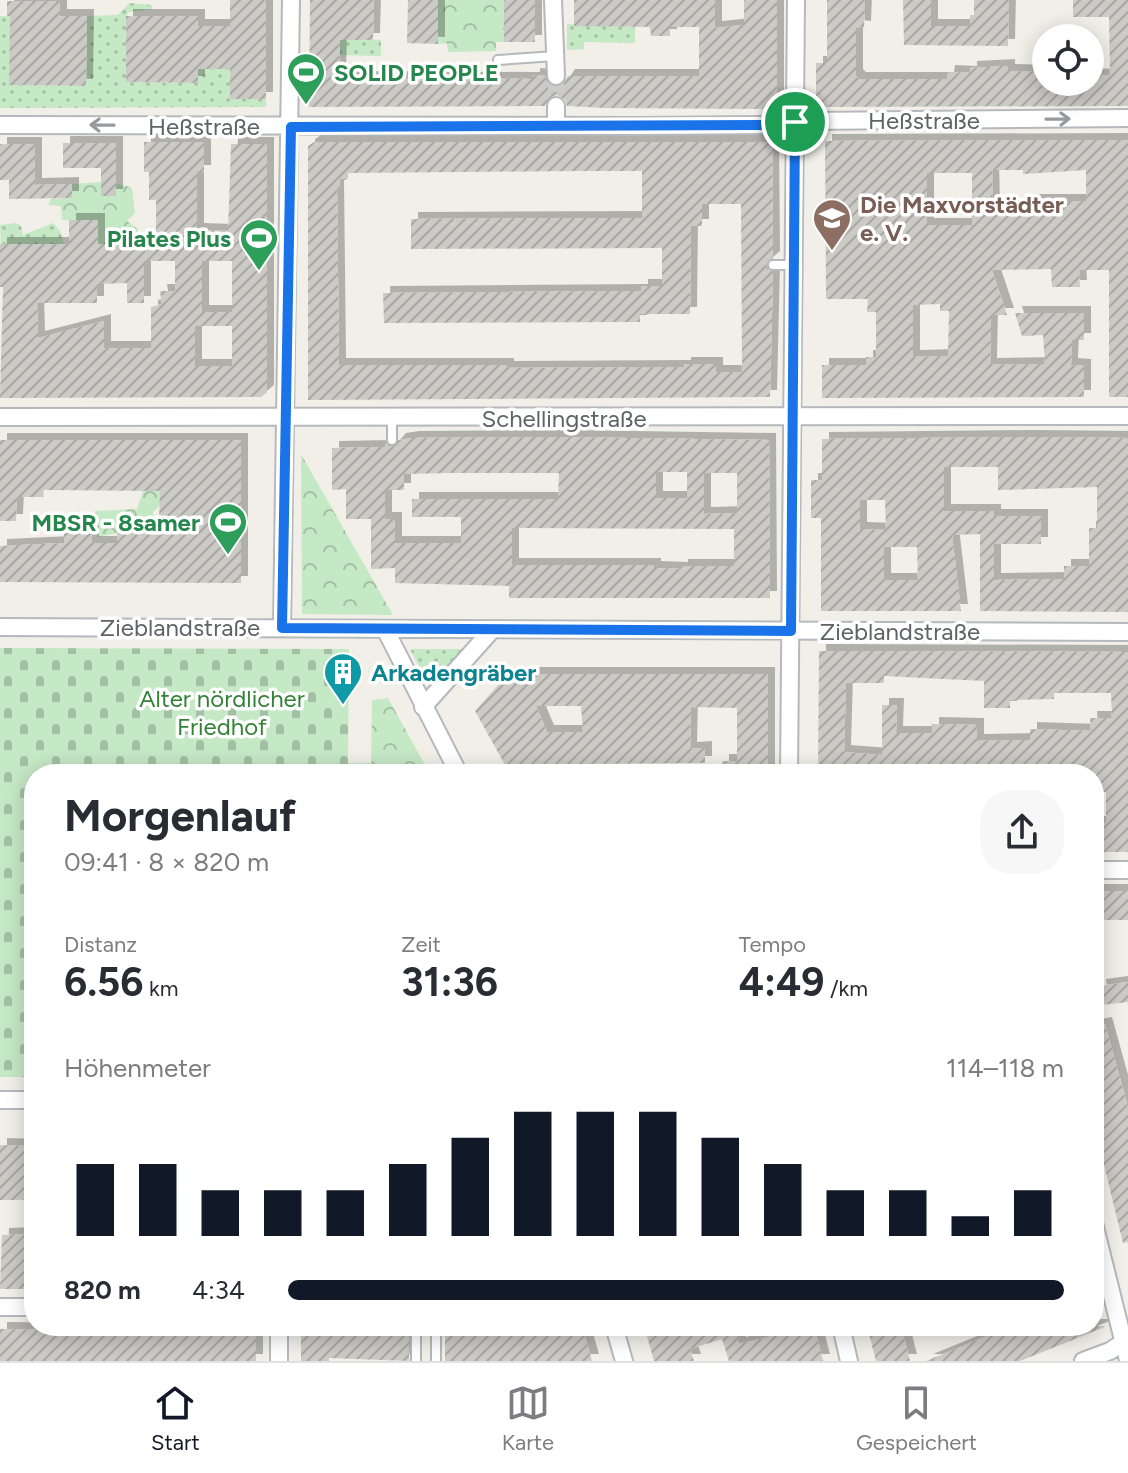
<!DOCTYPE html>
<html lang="de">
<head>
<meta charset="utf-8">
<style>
	body { margin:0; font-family:Figtree,sans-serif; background:#f7f7f7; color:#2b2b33; height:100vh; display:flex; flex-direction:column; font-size:30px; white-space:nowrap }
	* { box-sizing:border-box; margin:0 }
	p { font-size:26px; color:#7c7c81 }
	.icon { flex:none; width:44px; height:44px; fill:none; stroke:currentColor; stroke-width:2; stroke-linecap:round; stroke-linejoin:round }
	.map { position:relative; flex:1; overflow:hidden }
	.drawer { position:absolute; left:24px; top:764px; width:1080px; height:572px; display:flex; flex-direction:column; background:#fff; border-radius:32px; box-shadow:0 4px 20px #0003 }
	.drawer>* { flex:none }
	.controls { position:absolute; left:1032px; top:24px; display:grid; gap:16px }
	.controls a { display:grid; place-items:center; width:72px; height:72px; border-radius:50%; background:#fff; box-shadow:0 4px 20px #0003; font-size:40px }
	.pin { position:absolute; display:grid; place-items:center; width:68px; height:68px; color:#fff; margin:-34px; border:4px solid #fff; border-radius:50%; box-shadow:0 2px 8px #0007 }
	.round { display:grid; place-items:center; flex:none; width:84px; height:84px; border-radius:32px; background:#f7f7f7 }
	.headline { display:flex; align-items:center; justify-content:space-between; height:136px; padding:0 40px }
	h1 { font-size:44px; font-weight:700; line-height:60px }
	.metrics { display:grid; grid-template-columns:repeat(3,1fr); gap:12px; height:136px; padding:8px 40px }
	.metrics div { display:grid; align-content:center }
	.metrics b { font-size:40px; font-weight:700 }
	.metrics small { font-size:22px; font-weight:400 }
	.metrics p { font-size:22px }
	.chart { height:224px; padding:16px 40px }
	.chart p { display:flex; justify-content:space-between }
	.chart svg { width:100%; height:144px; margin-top:8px; stroke:#111827; stroke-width:6 }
	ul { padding:0 40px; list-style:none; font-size:26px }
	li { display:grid; grid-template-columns:128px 96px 1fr; align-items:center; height:60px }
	li i { height:20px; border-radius:10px; background:#111827 }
	.tabs { display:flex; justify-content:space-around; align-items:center; height:112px; border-top:2px solid #e1e1e2; background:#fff; font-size:22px; color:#7c7c81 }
	.tabs a { display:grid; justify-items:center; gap:4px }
	.tabs .active { color:#111827 }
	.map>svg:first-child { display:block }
</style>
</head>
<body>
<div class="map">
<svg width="1128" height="1361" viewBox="0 0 1128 1361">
	<defs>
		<pattern id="grass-dots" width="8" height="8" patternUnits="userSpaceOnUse" patternTransform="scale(2)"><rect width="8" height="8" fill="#c5e8c5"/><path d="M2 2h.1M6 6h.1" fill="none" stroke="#a3c0a4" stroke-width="1.8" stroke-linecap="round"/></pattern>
		<pattern id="forest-crowns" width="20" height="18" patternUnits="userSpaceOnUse" patternTransform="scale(2)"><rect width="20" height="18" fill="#c5e8c5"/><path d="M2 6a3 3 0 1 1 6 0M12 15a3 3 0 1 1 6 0" fill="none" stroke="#a3c0a4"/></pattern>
		<pattern id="cemetery-stones" width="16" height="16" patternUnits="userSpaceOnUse" patternTransform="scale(2)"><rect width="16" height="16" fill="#c5e8c5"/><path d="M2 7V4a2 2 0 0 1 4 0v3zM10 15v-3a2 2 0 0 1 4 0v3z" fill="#a3c0a4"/></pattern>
		<pattern id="building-hatch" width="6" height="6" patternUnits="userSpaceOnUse" patternTransform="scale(2)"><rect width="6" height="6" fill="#cccac5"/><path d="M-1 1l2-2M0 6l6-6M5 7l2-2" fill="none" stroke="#a9a8a4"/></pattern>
		<filter id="shadow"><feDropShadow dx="7" dy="-7" stdDeviation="0" flood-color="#0004"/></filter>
	</defs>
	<rect width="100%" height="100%" fill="#f1efe8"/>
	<path fill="url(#grass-dots)" d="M 340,0 L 358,39 L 381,40 L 381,56 L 340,55 Z
		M 129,3 L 152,5 L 152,9 L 129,12 L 126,16 L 126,82 L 197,83 L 198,69 L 230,69 L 230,98 L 266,99 L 266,107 L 0,108 L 0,16 L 10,16 L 10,85 L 86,86 L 87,16 L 118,15 Z
		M 567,24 L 635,27 L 635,43 L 584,42 L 584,49 L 567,50 Z
		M 16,223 L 21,226 L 23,235 L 53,223 L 60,231 L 64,244 L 1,245 L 0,225 Z
		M 410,649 L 469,649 L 431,689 Z"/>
	<path fill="url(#forest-crowns)" d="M 438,0 L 504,0 L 504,42 L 496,42 L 496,51 L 448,52 L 447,43 L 438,44 Z
		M 101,182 C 112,185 122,183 132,188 L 135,213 L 127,221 L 138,229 L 135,245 L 98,244 L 98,221 L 62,220 L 61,206 L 48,205 L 51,199 L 72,198 L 72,184 Z
		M 143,440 L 166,499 L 153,512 L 156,534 L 164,549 L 164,583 L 141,582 L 142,533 L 117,533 L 98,537 L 93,525 L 96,511 L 137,509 L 143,491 Z
		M 301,454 L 393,615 L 302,614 Z
		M 388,698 L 430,774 L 371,774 L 372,700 Z"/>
	<path fill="url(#cemetery-stones)" d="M 0,648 L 349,649 L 348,763 L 371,763 L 371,774 L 34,774 L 34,1077 L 0,1077 Z"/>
	<path fill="url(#building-hatch)" fill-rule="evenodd" filter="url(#shadow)" d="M 230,0 L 266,0 L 266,99 L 230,99 L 230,69 L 198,69 L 198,83 L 126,82 L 126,16 L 198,16 L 198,26 L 230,26 Z
		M 310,0 L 374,0 L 373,40 L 340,40 L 339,78 L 533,79 L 533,75 L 545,76 L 547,82 L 556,87 L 562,85 L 568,76 L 699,76 L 699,27 L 670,27 L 670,36 L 651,36 L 650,27 L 574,26 L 574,0 L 715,0 L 715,28 L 744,25 L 744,0 L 777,0 L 777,109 L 605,108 L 567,106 L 565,100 L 557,95 L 550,97 L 545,106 L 309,107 Z
		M 408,0 L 438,0 L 438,44 L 407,43 Z
		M 504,0 L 535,0 L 535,42 L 504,42 Z
		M 827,0 L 859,0 L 865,2 L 864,28 L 856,27 L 856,76 L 859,79 L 947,79 L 948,72 L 970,73 L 970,68 L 1008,66 L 1008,71 L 1046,72 L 1046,82 L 1090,82 L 1090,76 L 1110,75 L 1109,17 L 1073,17 L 1073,0 L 1128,0 L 1128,106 L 816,107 L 816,63 L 827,63 Z
		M 903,0 L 931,0 L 931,26 L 970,26 L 970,15 L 974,15 L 974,0 L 1009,0 L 1008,46 L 904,45 Z
		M 7,1 L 60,1 L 60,16 L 87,16 L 86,86 L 9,85 L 10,16 L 7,16 Z
		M 1128,140 L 1128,397 L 1109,397 L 1109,270 L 1079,270 L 1080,287 L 1052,287 L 1051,269 L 992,270 L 1007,315 L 991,315 L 990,365 L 1045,364 L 1043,335 L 1022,336 L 1015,313 L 1084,313 L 1084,340 L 1072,340 L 1071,365 L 1084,366 L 1084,397 L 822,398 L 822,365 L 866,365 L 866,357 L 876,357 L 876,312 L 867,312 L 868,299 L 826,299 L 825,141 ZM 992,170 L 1023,170 L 1023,174 L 1086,170 L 1086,201 L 1023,201 L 1023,208 L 993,208 ZM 927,173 L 972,173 L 972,225 L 927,225 ZM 940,304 L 940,311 L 949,311 L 948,356 L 913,357 L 913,305 Z
		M 144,142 L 204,142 L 204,172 L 197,172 L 197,230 L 228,231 L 231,144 L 267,144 L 267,392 L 261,397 L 0,398 L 3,287 L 0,287 L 0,244 L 69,244 L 69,220 L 98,220 L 98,244 L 156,244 L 156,200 L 149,200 L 149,172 L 144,172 ZM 144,261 L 175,261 L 175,291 L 160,291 L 162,304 L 151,307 L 151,348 L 104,348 L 104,321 L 38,338 L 37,303 L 97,303 L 97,284 L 127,283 L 127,303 L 144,303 ZM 202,261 L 232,261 L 232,312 L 202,312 ZM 195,326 L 232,326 L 232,366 L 195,366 Z
		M 314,142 L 772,142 L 773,258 L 766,264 L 767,269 L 773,272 L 770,397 L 308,400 L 308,146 ZM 580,171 L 642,171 L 642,218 L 411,219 L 411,249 L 662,248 L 662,286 L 641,286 L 641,291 L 383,293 L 384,323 L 640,322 L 640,314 L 690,314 L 691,226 L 702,226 L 702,204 L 741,204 L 742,372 L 716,372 L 716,364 L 684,364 L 684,367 L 507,368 L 507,365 L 339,365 L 337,187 L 339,187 L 340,179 L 348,179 L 348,173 Z
		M 63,143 L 116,143 L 116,196 L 101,196 L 101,168 L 63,168 Z
		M 0,144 L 35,144 L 35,185 L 72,184 L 72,198 L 9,199 L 9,180 L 0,180 Z
		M 559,437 L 769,440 L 770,598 L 509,598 L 509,586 L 395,583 L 395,568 L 371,569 L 371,519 L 346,519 L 346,489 L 332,490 L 332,448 L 385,447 L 385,441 L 388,446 L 393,447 L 399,440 L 412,438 ZM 656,472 L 687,472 L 687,498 L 656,498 ZM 451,473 L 559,473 L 558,499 L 412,499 L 412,517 L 461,517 L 461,543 L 395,543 L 395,519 L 385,519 L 385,490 L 404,490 L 404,474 ZM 704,473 L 737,473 L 737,513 L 704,514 ZM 512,528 L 734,529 L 734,566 L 681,566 L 681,569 L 654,568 L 654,565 L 512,565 Z
		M 1029,437 L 1128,438 L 1128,612 L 980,611 L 980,534 L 952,535 L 961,611 L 821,611 L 821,518 L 811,518 L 811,480 L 822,480 L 822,439 ZM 944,467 L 998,467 L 998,490 L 1097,487 L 1097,528 L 1089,528 L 1089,566 L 1064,566 L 1064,579 L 994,580 L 994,544 L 1041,544 L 1041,516 L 994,516 L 994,511 L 944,511 ZM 860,500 L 885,500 L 886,530 L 860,529 ZM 884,547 L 917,547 L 918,580 L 884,580 Z
		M 0,440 L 241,440 L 241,583 L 0,582 L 0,546 L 64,543 L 64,533 L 92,533 L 92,543 L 117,543 L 117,533 L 156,533 L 156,521 L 159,521 L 160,491 L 44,490 L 43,497 L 17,497 L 16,521 L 0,521 Z
		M 819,651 L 1128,652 L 1128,852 L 1094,852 L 1094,823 L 1106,823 L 1106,792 L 1094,792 L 1094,774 L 932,774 L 932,768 L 882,767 L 882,774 L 818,774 ZM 884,676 L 984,681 L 984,708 L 1010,708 L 1010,700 L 1054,699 L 1054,693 L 1111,693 L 1112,718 L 1090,718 L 1091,731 L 1030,729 L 1030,740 L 977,741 L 977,725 L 932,724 L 932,733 L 896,733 L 897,705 L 882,705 L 882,755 L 844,752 L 846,683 L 884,683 Z
		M 508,674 L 768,674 L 768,774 L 722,774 L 722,761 L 737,761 L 737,708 L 691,707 L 690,749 L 705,748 L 705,763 L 583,764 L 583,770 L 554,770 L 547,774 L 510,774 L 475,711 ZM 536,706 L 581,706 L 583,732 L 547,732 Z
		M 1094,891 L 1128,891 L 1128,920 L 1094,920 Z
		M 1128,982 L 1128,1002 L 1101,1005 L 1099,986 Z
		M 1105,1024 L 1128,1107 L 1128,1242 L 1123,1243 L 1094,1124 L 1094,1026 Z
		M 0,1145 L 34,1146 L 34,1178 L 30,1178 L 30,1200 L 0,1200 Z
		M 28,1234 L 28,1259 L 34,1259 L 34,1289 L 0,1289 L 2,1235 Z
		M 546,1326 L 582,1326 L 592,1361 L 445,1361 L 445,1332 L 484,1332 Z
		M 644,1326 L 684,1326 L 686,1334 L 714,1326 L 755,1326 L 755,1329 L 736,1335 L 739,1344 L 814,1326 L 823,1361 L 729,1361 L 722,1339 L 690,1349 L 694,1361 L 654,1361 Z
		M 867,1326 L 901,1326 L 910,1361 L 876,1361 Z
		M 1012,1326 L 1104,1326 L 1105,1327 L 1020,1361 L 926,1361 Z
		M 0,1329 L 186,1331 L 256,1329 L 256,1361 L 0,1361 Z
		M 301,1329 L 409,1329 L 409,1361 L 329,1358 L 329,1361 L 301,1361 Z"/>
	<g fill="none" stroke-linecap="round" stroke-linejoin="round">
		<path stroke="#ccccc8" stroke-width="16" stroke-dasharray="16 8" stroke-linecap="butt" d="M 556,76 L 556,106"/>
		<g stroke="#b5b8bc" stroke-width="12">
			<path id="lane" d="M 498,60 L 555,56
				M 773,265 L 794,265
				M 392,440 L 392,417
				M 416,1326 L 416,1361
				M 436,1326 L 436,1361"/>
		</g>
		<g stroke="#b5b8bc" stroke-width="20">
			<path id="street" d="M 553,0 L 556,76
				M 0,125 L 636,126 L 781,125 L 808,121 L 1128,118
				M 556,126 L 556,106
				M 0,417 L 1128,416
				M 0,627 L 1128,632
				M 282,628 L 291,0
				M 385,629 L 459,774
				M 423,707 L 492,630
				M 789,774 L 796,0
				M 1094,870 L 1128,870
				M 0,1100 L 34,1100
				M 1094,1223 L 1128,1360
				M 0,1307 L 34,1307
				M 614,1326 L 624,1361
				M 841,1326 L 849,1361
				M 279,1361 L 279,1326
				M 1083,1361 L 1110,1351 L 1128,1339"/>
		</g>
		<use href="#lane" stroke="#fff" stroke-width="8"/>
		<use href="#street" stroke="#fff" stroke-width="16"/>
	</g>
	<defs><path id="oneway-shaft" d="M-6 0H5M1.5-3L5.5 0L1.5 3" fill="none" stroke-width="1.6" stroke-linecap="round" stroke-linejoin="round" transform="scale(2)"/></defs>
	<g stroke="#979a9d">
		<use href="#oneway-shaft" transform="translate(1058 119) rotate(-1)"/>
		<use href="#oneway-shaft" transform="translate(102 125) rotate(-179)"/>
	</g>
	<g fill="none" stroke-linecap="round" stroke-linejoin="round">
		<g stroke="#fff" stroke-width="16">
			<path id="route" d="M 795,122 L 791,631 L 282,628 L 291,127 L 781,125 Z"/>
		</g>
		<use href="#route" stroke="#1a73e8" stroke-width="10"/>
	</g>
	<defs>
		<g id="stadium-pin" transform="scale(2)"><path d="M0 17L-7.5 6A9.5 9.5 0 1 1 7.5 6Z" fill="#2e9e5b" stroke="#fff"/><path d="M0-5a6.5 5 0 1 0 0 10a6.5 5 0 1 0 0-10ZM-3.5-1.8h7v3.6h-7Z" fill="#fff"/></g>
		<g id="school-pin" transform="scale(2)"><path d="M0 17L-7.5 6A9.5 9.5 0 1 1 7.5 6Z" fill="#8d6e63" stroke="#fff"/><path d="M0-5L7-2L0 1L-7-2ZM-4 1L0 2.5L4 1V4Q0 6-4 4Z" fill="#fff"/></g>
		<g id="building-pin" transform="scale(2)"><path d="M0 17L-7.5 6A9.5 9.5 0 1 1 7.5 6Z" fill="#0f9aa8" stroke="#fff"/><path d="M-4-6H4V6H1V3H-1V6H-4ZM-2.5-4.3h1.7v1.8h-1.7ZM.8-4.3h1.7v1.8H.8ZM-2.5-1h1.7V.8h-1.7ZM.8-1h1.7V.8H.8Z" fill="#fff"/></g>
	</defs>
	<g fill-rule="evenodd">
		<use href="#stadium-pin" x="306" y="72"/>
		<use href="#school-pin" x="832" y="218"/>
		<use href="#stadium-pin" x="259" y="238"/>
		<use href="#stadium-pin" x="228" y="522"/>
		<use href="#building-pin" x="343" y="672"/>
	</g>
	<g text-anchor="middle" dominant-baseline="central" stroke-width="7" stroke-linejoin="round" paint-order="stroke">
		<g font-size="24" font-weight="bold" fill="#27864d" stroke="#fff" text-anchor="end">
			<text x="334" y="72" text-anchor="start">SOLID PEOPLE</text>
			<text x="231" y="238">Pilates Plus</text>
			<text x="200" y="522">MBSR - 8samer</text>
		</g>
		<g font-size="24" fill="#5f6368" stroke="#fff">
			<text x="924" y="120">Heßstraße</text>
			<text x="204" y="126">Heßstraße</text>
			<text x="564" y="418">Schellingstraße</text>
			<text x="180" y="627">Zieblandstraße</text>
			<text x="900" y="631">Zieblandstraße</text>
		</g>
		<g font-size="24" font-weight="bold" fill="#785e54" stroke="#fff" text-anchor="start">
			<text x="860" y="204">Die Maxvorstädter<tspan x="860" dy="28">e. V.</tspan></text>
		</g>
		<g font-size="24" font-weight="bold" fill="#0d838f" stroke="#fff" text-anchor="start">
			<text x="371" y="672">Arkadengräber</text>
		</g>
		<g font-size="24" fill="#348238" stroke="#fff">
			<text x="222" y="698">Alter nördlicher<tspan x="222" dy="28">Friedhof</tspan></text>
		</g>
	</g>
</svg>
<div class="controls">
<a><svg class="icon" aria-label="locate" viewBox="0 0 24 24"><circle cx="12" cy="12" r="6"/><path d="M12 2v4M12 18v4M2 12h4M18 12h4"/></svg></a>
</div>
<div class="pin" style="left:795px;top:122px;background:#1e9e55"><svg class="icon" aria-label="arrive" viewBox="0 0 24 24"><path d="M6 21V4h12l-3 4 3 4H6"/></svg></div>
<section class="drawer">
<div class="headline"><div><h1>Morgenlauf</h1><p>09:41 · 8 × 820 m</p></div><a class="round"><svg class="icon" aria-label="share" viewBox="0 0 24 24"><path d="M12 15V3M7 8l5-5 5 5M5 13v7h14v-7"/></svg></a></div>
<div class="metrics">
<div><p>Distanz</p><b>6.56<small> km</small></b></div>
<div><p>Zeit</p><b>31:36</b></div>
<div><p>Tempo</p><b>4:49<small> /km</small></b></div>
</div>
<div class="chart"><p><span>Höhenmeter</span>114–118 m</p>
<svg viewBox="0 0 160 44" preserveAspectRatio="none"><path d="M5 44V22M15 44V22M25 44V30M35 44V30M45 44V30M55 44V22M65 44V14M75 44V6M85 44V6M95 44V6M105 44V14M115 44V22M125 44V30M135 44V30M145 44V38M155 44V30"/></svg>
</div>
<ul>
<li><b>820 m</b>4:34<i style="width:100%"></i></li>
</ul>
</section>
</div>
<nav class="tabs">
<a class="active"><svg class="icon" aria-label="home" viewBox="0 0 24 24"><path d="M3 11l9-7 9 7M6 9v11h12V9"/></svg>Start</a>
<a><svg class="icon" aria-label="map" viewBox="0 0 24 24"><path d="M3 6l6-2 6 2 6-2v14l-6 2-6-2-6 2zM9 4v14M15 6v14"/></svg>Karte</a>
<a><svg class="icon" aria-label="saved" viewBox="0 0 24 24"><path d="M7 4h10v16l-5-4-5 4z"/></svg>Gespeichert</a>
</nav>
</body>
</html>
